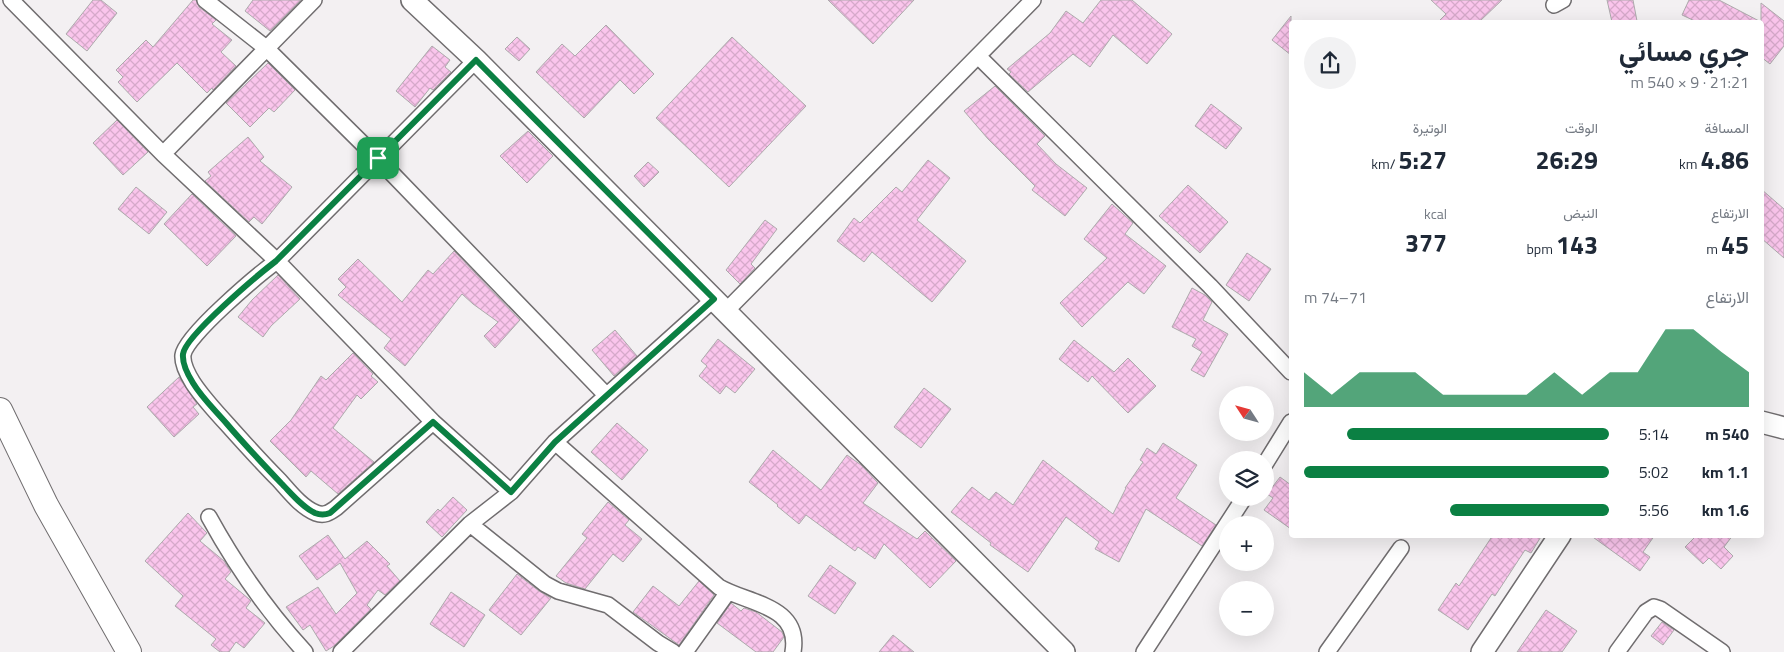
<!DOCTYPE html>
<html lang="ar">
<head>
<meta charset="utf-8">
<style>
	body { margin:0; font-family:"Titillium Web",Vazirmatn,sans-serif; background:#f2f2f3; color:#1f2937; direction:rtl; height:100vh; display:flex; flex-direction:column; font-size:19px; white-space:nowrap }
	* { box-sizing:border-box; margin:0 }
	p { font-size:16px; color:#747a83 }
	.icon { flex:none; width:28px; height:28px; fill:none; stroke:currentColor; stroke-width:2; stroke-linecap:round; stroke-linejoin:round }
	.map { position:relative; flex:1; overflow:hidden; direction:ltr }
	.side { position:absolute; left:1289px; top:20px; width:475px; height:518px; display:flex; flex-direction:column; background:#fff; border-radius:5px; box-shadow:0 5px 20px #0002; direction:rtl }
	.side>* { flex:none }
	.needle { width:32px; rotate:306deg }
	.tools { position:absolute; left:1219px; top:386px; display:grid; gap:10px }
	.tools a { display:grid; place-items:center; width:55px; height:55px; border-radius:50%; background:#fff; box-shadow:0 5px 20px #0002; font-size:25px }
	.pin { position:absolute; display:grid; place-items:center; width:42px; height:42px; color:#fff; margin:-21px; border-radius:10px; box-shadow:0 2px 8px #0006 }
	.round { display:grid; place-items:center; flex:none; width:52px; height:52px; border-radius:26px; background:#f2f2f3 }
	.overview { display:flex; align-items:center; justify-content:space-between; height:85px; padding:0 15px }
	h1 { font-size:28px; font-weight:700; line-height:38px }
	.stats { display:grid; grid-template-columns:repeat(3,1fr); gap:8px; height:85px; padding:5px 15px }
	.stats div { display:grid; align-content:center }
	.stats b { font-size:25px; font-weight:700 }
	.stats small { font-size:14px; font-weight:400 }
	.stats p { font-size:14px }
	.chart { height:140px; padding:10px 15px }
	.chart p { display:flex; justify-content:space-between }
	.chart svg { width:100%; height:90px; margin-top:5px; fill:#0b8043; opacity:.7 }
	ul { padding:0 15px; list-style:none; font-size:16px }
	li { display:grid; grid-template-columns:80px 60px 1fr; align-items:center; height:38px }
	li i { height:12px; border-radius:6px; background:#0b8043 }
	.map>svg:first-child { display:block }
</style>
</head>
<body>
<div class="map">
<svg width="1784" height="652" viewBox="0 0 1784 652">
	<defs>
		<pattern id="building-cross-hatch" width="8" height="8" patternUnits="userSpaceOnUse" patternTransform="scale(1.25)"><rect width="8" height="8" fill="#fac5ec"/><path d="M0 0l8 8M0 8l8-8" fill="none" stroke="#d6a9ca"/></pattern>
	</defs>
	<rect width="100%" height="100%" fill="#f3f0f2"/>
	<path fill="url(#building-cross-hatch)" stroke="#adaaac" d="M 93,0 L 101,0 L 117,13 L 87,51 L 66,34 Z
		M 193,0 L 196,0 L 199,7 L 216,20 L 212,24 L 232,40 L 221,52 L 236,66 L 213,90 L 212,88 L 207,93 L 177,63 L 137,102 L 118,82 L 123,77 L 116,70 L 146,40 L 153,47 Z
		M 253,0 L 301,0 L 270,31 L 245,11 Z
		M 828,0 L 914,0 L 873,44 Z
		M 1101,0 L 1132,0 L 1172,34 L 1147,64 L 1113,35 L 1090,67 L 1073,54 L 1028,92 L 1009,74 L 1011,72 L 1007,69 L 1050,33 L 1066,11 L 1083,23 Z
		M 1431,0 L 1502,0 L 1479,22 L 1438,22 L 1446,14 Z
		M 1607,0 L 1633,0 L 1637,21 L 1612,22 Z
		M 1689,0 L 1719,0 L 1761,22 L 1761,3 L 1784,21 L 1784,46 L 1770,64 L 1761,57 L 1761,22 L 1697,22 L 1682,15 Z
		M 1291,16 L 1291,55 L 1272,40 Z
		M 606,25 L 654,74 L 634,94 L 620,80 L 584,118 L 536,72 L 562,44 L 575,56 Z
		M 517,37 L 530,49 L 519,61 L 505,49 Z
		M 732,37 L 806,106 L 729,187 L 656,118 Z
		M 432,46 L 450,60 L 445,67 L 451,72 L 433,90 L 430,88 L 415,107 L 396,91 Z
		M 268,63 L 295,90 L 274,112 L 269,108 L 250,127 L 226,103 Z
		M 995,86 L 1045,136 L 1037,144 L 1056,164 L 1087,188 L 1065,216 L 1032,190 L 1035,186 L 988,139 L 964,111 Z
		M 1211,104 L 1242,128 L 1226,149 L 1195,126 Z
		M 117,120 L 148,152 L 123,175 L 93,143 Z
		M 528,131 L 553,156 L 527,183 L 500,156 Z
		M 248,137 L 264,157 L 260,161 L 292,187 L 262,224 L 254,217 L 249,222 L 205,181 L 211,176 L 208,172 Z
		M 928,160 L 950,178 L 917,220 L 966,261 L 932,302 L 872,252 L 864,262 L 837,241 L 854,218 L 860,223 L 896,187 L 902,192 Z
		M 648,162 L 659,172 L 644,187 L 634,176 Z
		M 1188,185 L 1228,222 L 1200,253 L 1159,216 Z
		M 136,187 L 167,212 L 149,234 L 118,209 Z
		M 1761,189 L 1784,209 L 1784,258 L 1761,238 Z
		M 192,194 L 236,236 L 207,266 L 164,224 Z
		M 1112,204 L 1133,223 L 1125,234 L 1166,266 L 1144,294 L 1128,282 L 1082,327 L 1060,303 L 1107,258 L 1084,239 Z
		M 765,220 L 777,229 L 751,264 L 755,268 L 740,284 L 726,270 Z
		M 454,251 L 520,320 L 495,348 L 484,336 L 498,322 L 473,304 L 462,294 L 405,366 L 384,348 L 391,339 L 338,295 L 346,287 L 338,279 L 358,259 L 402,302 L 428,270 L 433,274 Z
		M 1247,253 L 1271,269 L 1249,301 L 1226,285 Z
		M 278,275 L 300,299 L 271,326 L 263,337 L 238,317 L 252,300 Z
		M 1192,288 L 1205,295 L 1212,302 L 1203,320 L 1228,334 L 1204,377 L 1191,370 L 1202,352 L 1192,346 L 1196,339 L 1172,327 Z
		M 615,330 L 637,356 L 614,376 L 592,350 Z
		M 718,339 L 755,369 L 735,393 L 726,386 L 720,394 L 699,376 L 707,366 L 701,361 Z
		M 1074,340 L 1114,372 L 1128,358 L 1156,386 L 1128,413 L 1092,376 L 1088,382 L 1059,359 Z
		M 353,353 L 373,374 L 371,376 L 378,382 L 361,399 L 357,395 L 333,428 L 374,462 L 338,494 L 311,471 L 306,477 L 270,441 L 291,420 L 321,376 L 326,380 Z
		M 179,377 L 197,404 L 193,407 L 199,414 L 174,437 L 147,407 Z
		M 924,388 L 951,409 L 921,448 L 894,427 Z
		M 617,423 L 648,450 L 622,480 L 591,452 Z
		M 1163,443 L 1197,465 L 1176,498 L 1216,525 L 1202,546 L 1146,509 L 1119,562 L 1095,549 L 1099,542 L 1066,517 L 1028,572 L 990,545 L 991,543 L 951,512 L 972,487 L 989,500 L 996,492 L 1013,505 L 1043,460 L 1113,514 L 1126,488 L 1125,488 L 1143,462 L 1140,460 L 1147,448 L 1156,454 Z
		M 773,450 L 821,490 L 847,455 L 861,465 L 878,483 L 863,503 L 917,539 L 925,531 L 956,561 L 930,588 L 884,544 L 875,559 L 858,547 L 855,551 L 806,515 L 799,524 L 777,506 L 778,505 L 749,482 Z
		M 1280,477 L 1291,485 L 1291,529 L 1264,510 L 1273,498 L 1267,494 Z
		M 453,497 L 467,510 L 442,537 L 426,522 L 438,509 L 440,511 Z
		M 608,502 L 629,520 L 625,525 L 642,539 L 623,562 L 613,554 L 585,589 L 566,583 L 556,576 L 587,538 L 582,534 Z
		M 188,513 L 207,533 L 200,541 L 224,561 L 231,572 L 225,579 L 249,599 L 251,601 L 246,608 L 265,623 L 244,648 L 236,642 L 229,652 L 220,652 L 211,645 L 216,639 L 175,606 L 183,596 L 145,561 Z
		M 328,535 L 345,559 L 367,541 L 390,564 L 387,566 L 400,581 L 385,595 L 378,590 L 367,605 L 371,609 L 334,646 L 326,651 L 310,625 L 303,630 L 286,607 L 318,587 L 336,614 L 357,593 L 340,563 L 317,580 L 299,556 Z
		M 1493,535 L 1542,535 L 1531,553 L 1525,550 L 1495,596 L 1492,594 L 1468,630 L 1438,610 L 1456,583 L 1459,586 Z
		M 1590,535 L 1655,535 L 1643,552 L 1650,557 L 1640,571 Z
		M 1697,535 L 1733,535 L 1724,547 L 1733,556 L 1721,569 L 1709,558 L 1703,564 L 1685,547 Z
		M 830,565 L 856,583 L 835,614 L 808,596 Z
		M 517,574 L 539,591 L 551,598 L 521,635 L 489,610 Z
		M 699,581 L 714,595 L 679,645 L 633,612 L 653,586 L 679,606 Z
		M 451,592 L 485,615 L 464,647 L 430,624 Z
		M 731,603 L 741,611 L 744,608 L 756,612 L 782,632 L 784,637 L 773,652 L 756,652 L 717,623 Z
		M 1546,610 L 1577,631 L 1562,652 L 1517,652 Z
		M 1662,622 L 1674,630 L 1663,645 L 1651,636 Z
		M 893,635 L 914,652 L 879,652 Z"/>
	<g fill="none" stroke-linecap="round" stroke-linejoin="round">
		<g stroke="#706d6f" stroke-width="18">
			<path id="street" d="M 11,0 L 163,154
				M 205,0 L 266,48 L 378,159 L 606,395
				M 314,0 L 163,154 L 277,261 L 433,422 L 511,492
				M 1554,5 L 1563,0
				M 979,57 L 1210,286 L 1291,372
				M 725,312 L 1033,0
				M 433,422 L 336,508 C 329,513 324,516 316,513 C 301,507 289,491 279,480 C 261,462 244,443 227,424 C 215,411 203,398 193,383 C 188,375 182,364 183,355 C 185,336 259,274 277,261 L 476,60
				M 555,442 L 719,587 C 748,604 801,605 793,652
				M 1265,464 L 1291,422
				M 209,517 C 236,566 267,611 305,652
				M 470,524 L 545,584 L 558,591 L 608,605 L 658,643 L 673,652
				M 341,652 L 470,524 L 511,492 L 555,442 L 714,299
				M 685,652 L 728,592
				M 1144,652 L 1244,498
				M 1327,652 L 1401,548
				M 1617,652 L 1646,612 L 1654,607 L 1660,609 L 1722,652"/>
		</g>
		<g stroke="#706d6f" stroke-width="24">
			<path id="secondary" d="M 412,0 L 476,60 L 1064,652
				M 1761,422 L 1784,428
				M 1482,652 L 1560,535"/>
		</g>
		<g stroke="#706d6f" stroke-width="26">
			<path id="primary" d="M 0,410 L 46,505 L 129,652"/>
		</g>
		<use href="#street" stroke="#fff" stroke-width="15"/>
		<use href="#secondary" stroke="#fff" stroke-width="21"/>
		<use href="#primary" stroke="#fff" stroke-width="24"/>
	</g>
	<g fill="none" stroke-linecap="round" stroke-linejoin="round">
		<g stroke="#fff" stroke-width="10">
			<path id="route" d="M 476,60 L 714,299 L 555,442 L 511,492 L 433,422 L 330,513 C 325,515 320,515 315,513 C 302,507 291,493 281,483 C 262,463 244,444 227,424 C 215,410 202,398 193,383 C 188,375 182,364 183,354 C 185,336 259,274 276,261 Z"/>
		</g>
		<use href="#route" stroke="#0b8043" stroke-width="6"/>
	</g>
</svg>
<div class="tools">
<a><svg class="needle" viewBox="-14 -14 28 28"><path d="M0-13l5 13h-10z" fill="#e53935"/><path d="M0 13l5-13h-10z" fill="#747a83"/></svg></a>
<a><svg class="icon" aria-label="layers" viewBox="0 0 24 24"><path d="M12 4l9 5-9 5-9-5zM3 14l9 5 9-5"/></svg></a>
<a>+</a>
<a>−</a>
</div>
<div class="pin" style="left:378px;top:158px;background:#1e9e55"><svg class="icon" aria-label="arrive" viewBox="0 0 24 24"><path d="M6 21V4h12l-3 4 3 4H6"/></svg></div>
<section class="side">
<div class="overview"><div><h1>جري مسائي</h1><p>21:21 · 9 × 540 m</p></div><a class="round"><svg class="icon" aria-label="share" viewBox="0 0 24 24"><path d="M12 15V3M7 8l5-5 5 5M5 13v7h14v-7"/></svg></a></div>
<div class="stats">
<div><p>المسافة</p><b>4.86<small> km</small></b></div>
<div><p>الوقت</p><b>26:29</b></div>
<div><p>الوتيرة</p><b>5:27<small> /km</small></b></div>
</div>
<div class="stats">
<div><p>الارتفاع</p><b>45<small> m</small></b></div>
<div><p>النبض</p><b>143<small> bpm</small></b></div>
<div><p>kcal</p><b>377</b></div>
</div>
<div class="chart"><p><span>الارتفاع</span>71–74 m</p>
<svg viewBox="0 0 160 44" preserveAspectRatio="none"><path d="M0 44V27L10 38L20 27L30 27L40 27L50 38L60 38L70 38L80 38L90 27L100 38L110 27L120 27L130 6L140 6L150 17L160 27V44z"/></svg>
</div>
<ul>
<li><b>540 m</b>5:14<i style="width:86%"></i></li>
<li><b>1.1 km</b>5:02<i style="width:100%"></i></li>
<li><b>1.6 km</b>5:56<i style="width:52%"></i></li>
</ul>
</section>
</div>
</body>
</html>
